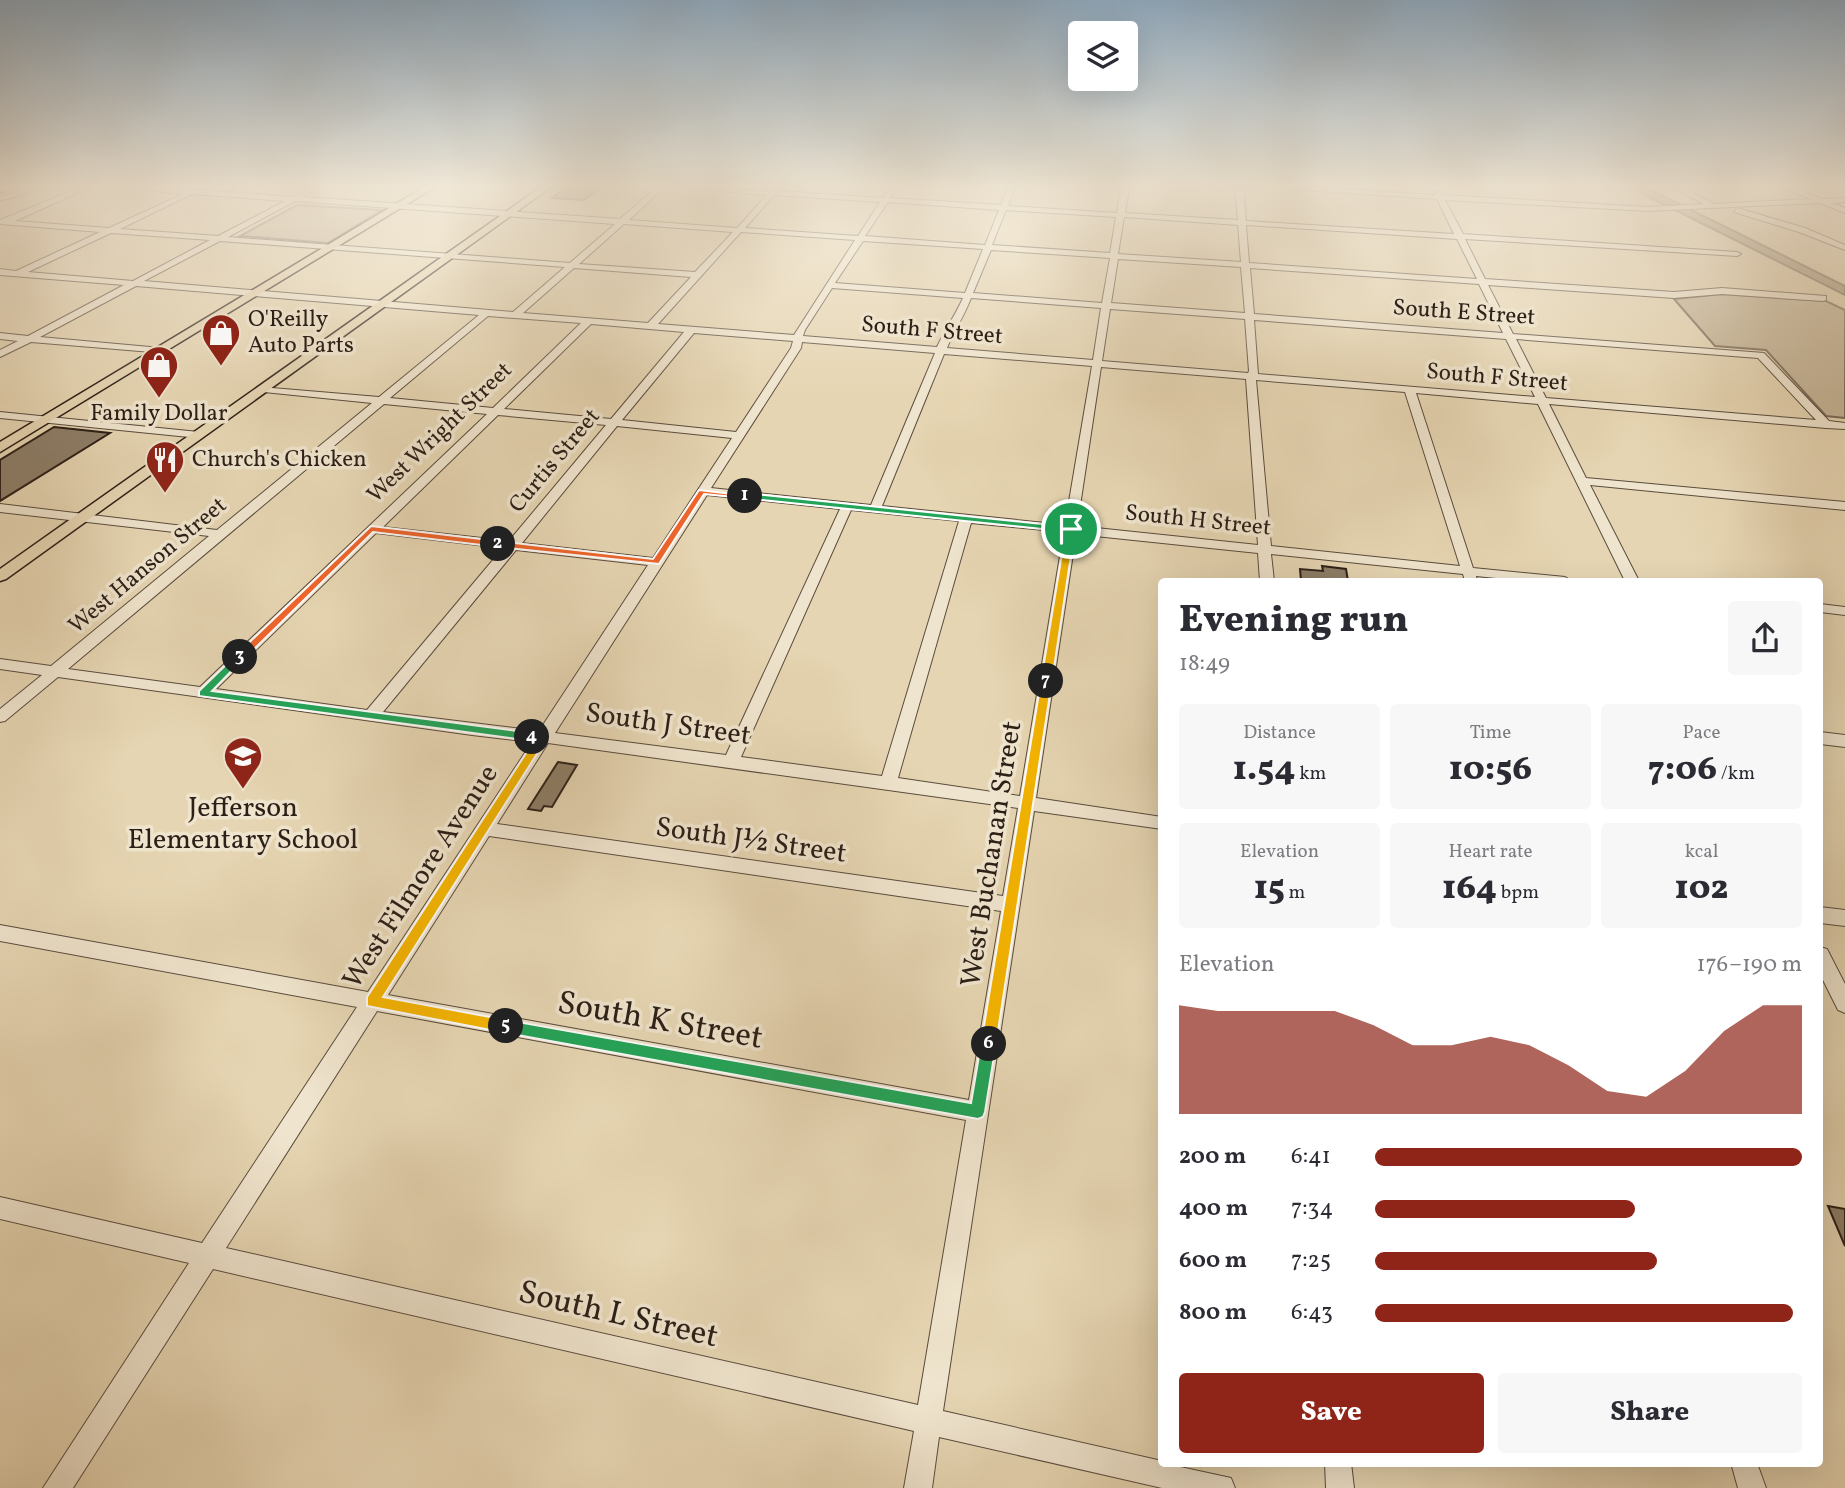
<!DOCTYPE html>
<html lang="en">
<head>
<meta charset="utf-8">
<style>
	body { margin:0; font-family:Vollkorn,serif; background:#f7f7f7; color:#2b2b33; height:100vh; display:flex; flex-direction:column; font-size:26px; white-space:nowrap }
	* { box-sizing:border-box; margin:0 }
	p { font-size:23px; color:#7c7c81 }
	.icon { flex:none; width:38px; height:38px; fill:none; stroke:currentColor; stroke-width:2; stroke-linecap:round; stroke-linejoin:round }
	.map { position:relative; flex:1; overflow:hidden }
	.panel { position:absolute; left:1158px; top:578px; width:665px; height:889px; display:flex; flex-direction:column; background:#fff; border-radius:7px; box-shadow:0 7px 28px #0002 }
	.panel>* { flex:none }
	.tools { position:absolute; left:1068px; top:21px; display:grid; gap:14px }
	.tools a { display:grid; place-items:center; width:70px; height:70px; border-radius:7px; background:#fff; box-shadow:0 7px 28px #0002; font-size:35px }
	.pin { position:absolute; display:grid; place-items:center; width:60px; height:60px; color:#fff; margin:-30px; border:4px solid #fff; border-radius:50%; box-shadow:0 2px 7px #0007 }
	.km { position:absolute; width:35px; height:35px; margin:-18px; border-radius:50%; background:#222; color:#fff; font-size:19px; line-height:35px; text-align:center }
	.round { display:grid; place-items:center; flex:none; width:74px; height:74px; border-radius:7px; background:#f7f7f7 }
	.headline { display:flex; align-items:center; justify-content:space-between; height:119px; padding:0 21px }
	h1 { font-size:38px; font-weight:800; line-height:52px }
	.figures { display:grid; grid-template-columns:repeat(3,1fr); gap:10px; height:119px; padding:7px 21px }
	.figures div { display:grid; align-content:center; border-radius:7px; background:#f7f7f7; text-align:center }
	.figures b { font-size:35px; font-weight:800 }
	.figures small { font-size:19px; font-weight:400 }
	.figures p { font-size:19px }
	.chart { height:196px; padding:14px 21px }
	.chart p { display:flex; justify-content:space-between }
	.chart svg { width:100%; height:126px; margin-top:7px; fill:#8f2418; opacity:.7 }
	.primary-button { display:flex; gap:14px; margin-top:auto; padding:14px 21px }
	.primary-button a { flex:1; height:80px; border-radius:7px; background:#8f2418; color:#fff; font-size:28px; font-weight:800; line-height:80px; text-align:center }
	.primary-button a+a { background:#f7f7f7; color:#2b2b33 }
	ul { padding:0 21px; list-style:none; font-size:23px }
	li { display:grid; grid-template-columns:112px 84px 1fr; align-items:center; height:52px }
	li i { height:18px; border-radius:9px; background:#8f2418 }
	.map>svg:first-child { display:block }
</style>
</head>
<body>
<div class="map">
<svg width="1845" height="1488" viewBox="0 0 1845 1488">
	<rect width="100%" height="100%" fill="#e6d5b2"/>
	<filter id="stains"><feTurbulence type="fractalNoise" baseFrequency=".00286" numOctaves="4"/><feColorMatrix values="0 0 0 0 .2 0 0 0 0 .09 0 0 0 0 .02 0 0 0 .5 -.17"/></filter>
	<radialGradient id="worn" r=".72"><stop offset=".6" stop-color="#630" stop-opacity="0"/><stop offset="1" stop-color="#630" stop-opacity=".3"/></radialGradient>
	<path fill="#c6b698" stroke="#796a58" stroke-width="2" d="M 297,205 L 382,210 L 328,243 L 240,236 Z
		M 1722,294 L 1826,301 L 1845,310 L 1845,418 L 1826,416 L 1766,350 L 1715,346 L 1674,299 Z"/>
	<path fill="#a7977d" stroke="#766754" stroke-width="2" d="M 1629,187 L 1645,187 L 1845,286 L 1845,295 Z"/>
	<path fill="#8d7e68" stroke="#2c1f17" stroke-width="2" d="M 565,187 L 576,187 L 598,189 L 584,200 L 552,198 Z
		M 54,427 L 110,433 L 0,501 L 0,460 Z
		M 1322,566 L 1346,569 L 1348,581 L 1301,581 L 1300,569 L 1323,571 Z
		M 558,762 L 577,765 L 552,807 L 544,806 L 541,811 L 528,809 Z
		M 1828,1206 L 1845,1209 L 1845,1246 Z"/>
	<g fill="none" stroke-linecap="round" stroke-linejoin="round">
		<g stroke="#5a4c3e" stroke-width="2">
			<path id="minor" d="M 33,187 L 46,187 L 0,201 L 0,197 Z
				M 81,187 L 91,187 L 15,221 L 109,228 L 183,194 L 117,187 L 158,187 L 293,197 L 311,187 L 320,187 L 303,197 L 620,219 L 657,187 L 665,187 L 629,220 L 737,228 L 767,195 L 675,187 L 771,191 L 779,187 L 778,191 L 883,198 L 890,187 L 897,187 L 890,198 L 1001,205 L 1008,187 L 1015,187 L 1008,206 L 1117,213 L 1121,187 L 1129,187 L 1125,213 L 1238,220 L 1235,187 L 1243,187 L 1246,221 L 1454,234 L 1437,199 L 1258,187 L 1308,187 L 1435,195 L 1438,191 L 1443,195 L 1648,207 L 1704,204 L 1672,187 L 1682,187 L 1714,204 L 1810,199 L 1783,187 L 1793,187 L 1822,199 L 1845,198 L 1845,202 L 1831,203 L 1845,208 L 1845,213 L 1820,203 L 1648,211 L 1445,200 L 1463,234 L 1737,252 L 1741,254 L 1737,256 L 1465,239 L 1485,279 L 1674,292 L 1722,288 L 1826,296 L 1826,300 L 1823,301 L 1722,294 L 1674,298 L 1488,285 L 1513,334 L 1764,353 L 1829,421 L 1845,423 L 1845,429 L 1826,428 L 1549,404 L 1586,478 L 1845,502 L 1845,510 L 1590,485 L 1639,581 L 1625,581 L 1538,404 L 1416,393 L 1473,568 L 1565,577 L 1572,581 L 1527,581 L 1476,576 L 1477,581 L 1465,581 L 1463,574 L 1271,554 L 1274,581 L 1260,581 L 1258,553 L 1076,534 L 1036,798 L 1162,817 L 1162,829 L 1034,811 L 943,1411 L 1162,1461 L 1162,1463 L 1231,1478 L 1235,1488 L 1162,1488 L 939,1437 L 932,1488 L 904,1488 L 914,1431 L 213,1269 L 73,1488 L 43,1488 L 189,1263 L 0,1219 L 0,1197 L 202,1243 L 357,1007 L 0,941 L 0,925 L 368,992 L 532,742 L 472,735 L 58,677 L 5,721 L 0,722 L 0,709 L 42,675 L 0,669 L 0,659 L 51,666 L 209,536 L 0,512 L 0,504 L 217,530 L 372,403 L 264,392 L 260,391 L 260,387 L 379,397 L 479,315 L 136,286 L 40,337 L 161,348 L 166,351 L 164,353 L 31,342 L 0,357 L 0,350 L 18,341 L 0,339 L 0,333 L 28,336 L 124,285 L 0,275 L 0,269 L 16,271 L 100,232 L 0,224 L 0,220 ZM 192,194 L 285,201 L 218,236 L 120,229 ZM 774,195 L 880,202 L 858,236 L 745,228 ZM 295,201 L 615,224 L 570,263 L 228,237 ZM 888,202 L 999,210 L 985,245 L 865,236 ZM 1006,210 L 1116,217 L 1110,253 L 992,245 ZM 1124,217 L 1238,225 L 1241,262 L 1118,254 ZM 624,224 L 733,232 L 695,272 L 579,264 ZM 1246,225 L 1457,239 L 1477,279 L 1249,263 ZM 741,232 L 855,240 L 794,335 L 658,324 ZM 111,233 L 210,240 L 133,281 L 28,272 ZM 220,241 L 565,267 L 513,312 L 144,281 ZM 863,241 L 983,249 L 965,293 L 835,283 ZM 991,250 L 1110,258 L 1102,303 L 973,293 ZM 1118,259 L 1241,267 L 1245,313 L 1111,303 ZM 574,268 L 691,277 L 648,323 L 523,313 ZM 1250,268 L 1479,284 L 1503,333 L 1254,314 ZM 832,288 L 963,298 C 955,316 945,329 937,347 L 803,336 L 805,330 ZM 971,298 L 1101,308 L 1093,360 L 947,348 C 954,330 964,317 971,298 ZM 1110,309 L 1245,319 L 1249,371 L 1248,373 L 1102,361 ZM 488,316 L 581,323 L 493,408 L 390,398 ZM 1254,320 L 1506,339 L 1535,397 L 1258,374 ZM 591,324 L 684,332 L 611,419 L 504,409 ZM 694,333 L 793,341 L 791,348 L 736,432 L 622,420 ZM 1516,339 L 1758,358 L 1816,420 L 1546,398 ZM 802,342 L 935,353 L 871,505 L 711,488 L 801,348 ZM 944,354 L 1092,366 L 1065,525 L 882,506 ZM 1101,367 L 1246,379 L 1258,545 L 1077,526 ZM 1256,380 L 1405,392 L 1460,566 L 1271,546 ZM 384,404 L 487,414 L 200,687 L 68,669 ZM 498,415 L 606,425 L 509,541 L 383,527 ZM 617,426 L 732,438 L 653,558 L 522,543 ZM 707,495 L 840,509 L 726,755 L 555,733 ZM 851,510 L 959,521 L 882,776 L 741,757 ZM 971,523 L 1064,532 L 1020,796 L 898,778 ZM 376,533 L 503,548 L 367,710 L 216,689 ZM 516,550 L 648,565 L 539,731 L 383,712 ZM 548,743 L 1018,808 L 1003,896 L 497,824 ZM 489,836 L 1001,911 L 969,1100 L 388,995 ZM 377,1011 L 966,1120 L 918,1405 L 226,1248 Z
				M 1737,208 L 1805,228 L 1845,245 L 1845,250 L 1799,232 L 1734,212 Z
				M 0,412 L 199,432 L 204,435 L 199,438 L 0,418 Z
				M 1820,604 L 1845,607 L 1845,615 L 1820,612 Z
				M 1820,732 L 1845,735 L 1845,747 L 1820,744 Z
				M 1820,907 L 1845,910 L 1845,926 L 1820,923 Z
				M 1820,947 L 1827,949 L 1845,984 L 1845,1013 L 1838,1010 L 1820,974 Z
				M 1325,1463 L 1351,1463 L 1354,1488 L 1326,1488 Z
				M 1731,1463 L 1757,1463 L 1766,1488 L 1738,1488 Z"/>
		</g>
		<g stroke="#2c1f17" stroke-width="3">
			<path id="major" d="M 424,187 L 435,187 L 0,452 L 0,442 Z
				M 541,187 L 551,187 L 6,579 L 0,581 L 0,569 Z"/>
		</g>
		<use href="#minor" fill="#efe4cd" fill-rule="evenodd"/>
		<use href="#major" fill="#e6d5b2" fill-rule="evenodd"/>
		<path stroke="#2c1f17" stroke-width="2.5" stroke-dasharray="6 6" stroke-linecap="butt" d="M 0,193 L 21,187"/>
	</g>
	<linearGradient id="sky" x2="0" y2="1"><stop stop-color="#8ea8bd"/><stop offset="0.47" stop-color="#f4ecdc"/><stop offset="1" stop-color="#f4ecdc" stop-opacity="0"/></linearGradient>
	<rect width="1845" height="396" fill="url(#sky)"/>
	<path fill="#22a559" stroke="#fff" stroke-width="2" d="M 745,493 L 1071,527 L 1075,529 L 1071,532 L 742,498 Z"/>
	<path fill="#f0652b" stroke="#fff" stroke-width="2" d="M 699,490 L 749,496 L 745,498 L 704,494 L 659,564 L 498,547 L 494,544 L 498,541 L 653,559 Z"/>
	<path fill="#f0652b" stroke="#fff" stroke-width="2" d="M 371,526 L 498,541 L 503,544 L 498,547 L 373,532 L 243,660 L 236,660 L 236,655 Z"/>
	<path fill="#22a559" stroke="#fff" stroke-width="2" d="M 236,655 L 245,657 L 212,691 L 532,733 L 537,737 L 532,741 L 199,696 L 199,691 Z"/>
	<path fill="#f5b400" stroke="#fff" stroke-width="2" d="M 532,733 L 546,735 L 547,738 L 383,997 L 506,1020 L 513,1026 L 511,1031 L 506,1033 L 367,1006 L 367,997 L 534,741 L 526,737 Z"/>
	<path fill="#22a559" stroke="#fff" stroke-width="2" d="M 506,1020 L 971,1103 L 981,1044 L 989,1037 L 996,1044 L 985,1112 L 983,1117 L 978,1119 L 506,1033 L 498,1026 Z"/>
	<path fill="#f5b400" stroke="#fff" stroke-width="2" d="M 1046,678 L 1052,681 L 996,1044 L 989,1050 L 981,1044 L 1041,681 Z"/>
	<path fill="#f5b400" stroke="#fff" stroke-width="2" d="M 1071,527 L 1075,529 L 1052,681 L 1046,685 L 1041,681 L 1066,529 Z"/>
	<defs>
		<g id="shop-pin" transform="scale(2.0125)"><path d="M0 17L-7.5 6A9.5 9.5 0 1 1 7.5 6Z" fill="#8f2418" stroke="#efe4cd"/><path d="M-5-2.5h2.3a2.7 3.5 0 0 1 5.4 0H5L5.5 6h-11ZM-1.5-2.5h3a1.5 2.3 0 0 0-3 0Z" fill="#fff"/></g>
		<g id="restaurant-pin" transform="scale(2.0125)"><path d="M0 17L-7.5 6A9.5 9.5 0 1 1 7.5 6Z" fill="#8f2418" stroke="#efe4cd"/><path d="M-5-6h1v4h1v-4h1v4h1v-4h1v5L-1.5 .5V6h-2V.5L-5-1ZM5-6V6H3V1.5H1.5Q1.5-4 5-6Z" fill="#fff"/></g>
		<g id="school-pin" transform="scale(2.0125)"><path d="M0 17L-7.5 6A9.5 9.5 0 1 1 7.5 6Z" fill="#8f2418" stroke="#efe4cd"/><path d="M0-5L7-2L0 1L-7-2ZM-4 1L0 2.5L4 1V4Q0 6-4 4Z" fill="#fff"/></g>
	</defs>
	<g fill-rule="evenodd">
		<use href="#shop-pin" x="221" y="333"/>
		<use href="#shop-pin" x="159" y="365"/>
		<use href="#restaurant-pin" x="165" y="460"/>
		<use href="#school-pin" x="243" y="756"/>
	</g>
	<g text-anchor="middle" dominant-baseline="central" stroke-width="7" stroke-linejoin="round" paint-order="stroke">
		<g font-size="23" fill="#2c1f17" stroke="#efe4cd">
			<text transform="translate(1464 313) rotate(4)">South E Street</text>
			<text transform="translate(932 331) rotate(5)">South F Street</text>
			<text transform="translate(1497 378) rotate(5)">South F Street</text>
			<text transform="translate(440 433) rotate(-44)">West Wright Street</text>
			<text transform="translate(555 461) rotate(-50)">Curtis Street</text>
			<text transform="translate(1198 521) rotate(6)">South H Street</text>
			<text transform="translate(148 566) rotate(-40)">West Hanson Street</text>
		</g>
		<g font-size="23" fill="#2c1f17" stroke="#efe4cd" text-anchor="start">
			<text x="248" y="320">O'Reilly<tspan x="248" dy="26">Auto Parts</tspan></text>
			<text x="159" y="414" text-anchor="middle">Family Dollar</text>
			<text x="192" y="460">Church's Chicken</text>
		</g>
		<g font-size="28" fill="#2c1f17" stroke="#efe4cd">
			<text transform="translate(668 725) rotate(8)">South J Street</text>
			<text transform="translate(751 841) rotate(8)">South J½ Street</text>
			<text transform="translate(992 854) rotate(-81)">West Buchanan Street</text>
			<text transform="translate(421 877) rotate(-57)">West Filmore Avenue</text>
		</g>
		<g font-size="28" fill="#2c1f17" stroke="#efe4cd">
			<text x="243" y="808">Jefferson<tspan x="243" dy="32">Elementary School</tspan></text>
		</g>
		<g font-size="33" fill="#2c1f17" stroke="#efe4cd">
			<text transform="translate(660 1022) rotate(10)">South K Street</text>
			<text transform="translate(618 1316) rotate(13)">South L Street</text>
		</g>
	</g>
	<rect width="100%" height="100%" filter="url(#stains)"/>
	<rect width="100%" height="100%" fill="url(#worn)"/>
</svg>
<div class="tools">
<a><svg class="icon" aria-label="layers" viewBox="0 0 24 24"><path d="M12 4l9 5-9 5-9-5zM3 14l9 5 9-5"/></svg></a>
</div>
<div class="pin" style="left:1071px;top:529px;background:#1e9e55"><svg class="icon" aria-label="arrive" viewBox="0 0 24 24"><path d="M6 21V4h12l-3 4 3 4H6"/></svg></div>
<b class="km" style="left:745px;top:496px">1</b>
<b class="km" style="left:498px;top:544px">2</b>
<b class="km" style="left:240px;top:657px">3</b>
<b class="km" style="left:532px;top:737px">4</b>
<b class="km" style="left:506px;top:1026px">5</b>
<b class="km" style="left:989px;top:1044px">6</b>
<b class="km" style="left:1046px;top:681px">7</b>
<section class="panel">
<div class="headline"><div><h1>Evening run</h1><p>18:49</p></div><a class="round"><svg class="icon" aria-label="share" viewBox="0 0 24 24"><path d="M12 15V3M7 8l5-5 5 5M5 13v7h14v-7"/></svg></a></div>
<div class="figures">
<div><p>Distance</p><b>1.54<small> km</small></b></div>
<div><p>Time</p><b>10:56</b></div>
<div><p>Pace</p><b>7:06<small> /km</small></b></div>
</div>
<div class="figures">
<div><p>Elevation</p><b>15<small> m</small></b></div>
<div><p>Heart rate</p><b>164<small> bpm</small></b></div>
<div><p>kcal</p><b>102</b></div>
</div>
<div class="chart"><p><span>Elevation</span>176–190 m</p>
<svg viewBox="0 0 160 44" preserveAspectRatio="none"><path d="M0 44V6L10 8L20 8L30 8L40 8L50 13L60 20L70 20L80 17L90 20L100 27L110 36L120 38L130 29L140 15L150 6L160 6V44z"/></svg>
</div>
<ul>
<li><b>200 m</b>6:41<i style="width:100%"></i></li>
<li><b>400 m</b>7:34<i style="width:61%"></i></li>
<li><b>600 m</b>7:25<i style="width:66%"></i></li>
<li><b>800 m</b>6:43<i style="width:98%"></i></li>
</ul>
<div class="primary-button"><a>Save</a><a>Share</a></div>
</section>
</div>
</body>
</html>
